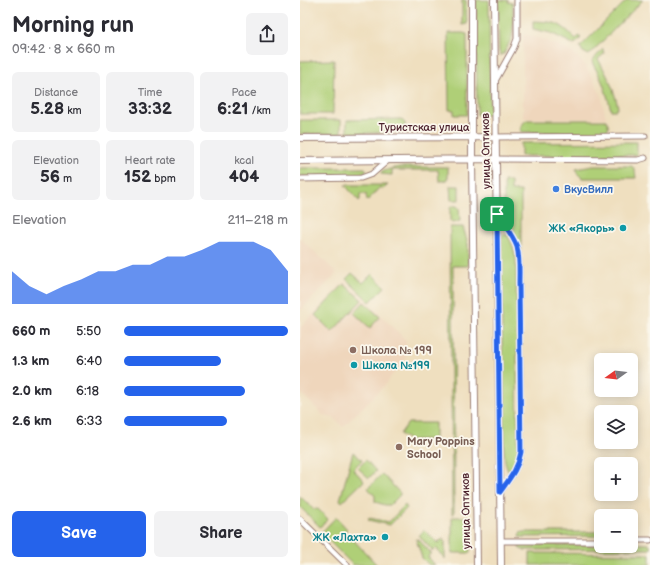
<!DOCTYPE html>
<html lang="en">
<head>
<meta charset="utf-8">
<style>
	body { margin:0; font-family:"Balsamiq Sans",sans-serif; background:#f2f2f3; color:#2b2b33; height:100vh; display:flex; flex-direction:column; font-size:15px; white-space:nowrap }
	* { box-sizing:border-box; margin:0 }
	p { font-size:13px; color:#7c7c81 }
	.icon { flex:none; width:22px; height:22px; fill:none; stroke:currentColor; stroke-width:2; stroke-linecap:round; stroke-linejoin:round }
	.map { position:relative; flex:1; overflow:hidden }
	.sheet { display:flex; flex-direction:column; background:#fff; width:300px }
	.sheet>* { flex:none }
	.needle { width:26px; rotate:255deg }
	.fabs { position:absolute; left:294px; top:353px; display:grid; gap:8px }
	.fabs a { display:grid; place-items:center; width:44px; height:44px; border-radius:6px; background:#fff; box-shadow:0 2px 10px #0003; font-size:20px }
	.pin { position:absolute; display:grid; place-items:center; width:34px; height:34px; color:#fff; margin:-17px; border-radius:8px; box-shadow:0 2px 6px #0006 }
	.round { display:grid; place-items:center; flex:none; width:42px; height:42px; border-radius:6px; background:#f2f2f3 }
	.headline { display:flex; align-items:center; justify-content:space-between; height:68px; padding:0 12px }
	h1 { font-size:22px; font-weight:800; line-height:30px }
	.stats { display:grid; grid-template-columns:repeat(3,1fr); gap:6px; height:68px; padding:4px 12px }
	.stats div { display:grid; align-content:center; border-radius:6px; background:#f2f2f3; text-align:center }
	.stats b { font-size:17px; font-weight:800 }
	.stats small { font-size:11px; font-weight:400 }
	.stats p { font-size:11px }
	.chart { height:112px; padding:8px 12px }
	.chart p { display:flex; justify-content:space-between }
	.chart svg { width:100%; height:72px; margin-top:4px; fill:#2563eb; opacity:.7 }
	.button { display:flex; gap:8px; margin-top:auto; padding:8px 12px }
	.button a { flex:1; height:46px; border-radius:6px; background:#2563eb; color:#fff; font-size:16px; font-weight:800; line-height:46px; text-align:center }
	.button a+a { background:#f2f2f3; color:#2b2b33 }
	ul { padding:0 12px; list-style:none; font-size:13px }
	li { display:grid; grid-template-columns:64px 48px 1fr; align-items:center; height:30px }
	li i { height:10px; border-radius:5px; background:#2563eb }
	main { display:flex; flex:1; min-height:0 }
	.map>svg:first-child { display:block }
</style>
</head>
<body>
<main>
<section class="sheet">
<div class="headline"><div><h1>Morning run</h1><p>09:42 · 8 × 660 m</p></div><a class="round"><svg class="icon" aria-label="share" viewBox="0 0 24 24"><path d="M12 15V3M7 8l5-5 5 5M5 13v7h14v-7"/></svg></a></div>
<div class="stats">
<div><p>Distance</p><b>5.28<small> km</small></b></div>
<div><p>Time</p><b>33:32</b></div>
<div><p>Pace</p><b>6:21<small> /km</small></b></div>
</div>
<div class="stats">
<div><p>Elevation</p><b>56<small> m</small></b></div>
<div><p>Heart rate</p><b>152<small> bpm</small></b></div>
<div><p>kcal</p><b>404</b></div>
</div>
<div class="chart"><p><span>Elevation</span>211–218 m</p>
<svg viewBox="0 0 160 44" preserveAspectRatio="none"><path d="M0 44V24L10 33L20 38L30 33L40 29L50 24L60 24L70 20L80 20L90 15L100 15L110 11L120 6L130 6L140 6L150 11L160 24V44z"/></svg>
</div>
<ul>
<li><b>660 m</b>5:50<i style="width:100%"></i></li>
<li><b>1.3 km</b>6:40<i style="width:59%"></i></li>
<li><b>2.0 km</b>6:18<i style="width:74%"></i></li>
<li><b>2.6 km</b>6:33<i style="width:63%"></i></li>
</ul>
<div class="button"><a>Save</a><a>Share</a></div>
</section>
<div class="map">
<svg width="350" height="565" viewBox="0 0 350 565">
	<rect width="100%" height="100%" fill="#fbf7ec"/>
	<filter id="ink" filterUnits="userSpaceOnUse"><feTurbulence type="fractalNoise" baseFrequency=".025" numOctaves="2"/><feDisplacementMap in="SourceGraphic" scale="8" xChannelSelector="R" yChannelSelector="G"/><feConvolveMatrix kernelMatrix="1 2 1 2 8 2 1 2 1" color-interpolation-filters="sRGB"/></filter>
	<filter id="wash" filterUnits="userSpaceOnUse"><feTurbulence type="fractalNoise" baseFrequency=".012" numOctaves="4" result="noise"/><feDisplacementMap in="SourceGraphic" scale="16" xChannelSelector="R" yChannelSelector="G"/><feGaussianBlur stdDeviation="0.9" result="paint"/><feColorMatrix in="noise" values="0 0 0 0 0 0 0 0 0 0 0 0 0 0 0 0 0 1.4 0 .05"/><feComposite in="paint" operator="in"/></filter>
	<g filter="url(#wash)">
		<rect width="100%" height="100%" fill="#efdfbf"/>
		<path fill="#efd6bc" d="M 223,34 L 239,38 L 262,47 L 273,53 L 284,64 L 293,78 L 301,95 L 306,118 L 223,118 Z
			M 0,238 L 37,273 L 0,311 Z
			M 45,281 L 106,340 L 106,359 L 92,375 L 86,384 L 43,427 L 34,418 L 24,416 L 0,392 L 0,328 Z"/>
		<path fill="#afcf77" stroke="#7c7751" d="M 162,0 L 166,0 L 167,24 L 162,25 Z
			M 176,0 L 189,0 L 190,115 L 177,115 Z
			M 198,0 L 208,0 L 208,2 L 212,3 L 213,4 L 213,30 L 212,37 L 204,54 L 201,55 L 200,55 L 199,51 Z
			M 327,0 L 343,0 L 289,55 L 283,52 L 280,47 Z
			M 233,21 C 256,22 259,22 276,39 L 279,36 L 281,38 L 276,43 L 273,44 L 251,33 L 233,29 Z
			M 148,33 L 163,33 L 167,34 L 167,115 L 154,115 L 154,110 L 149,110 Z
			M 303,49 L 304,54 L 298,59 C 307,74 314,89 318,107 L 316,110 L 311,110 C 308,98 305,87 299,75 C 297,70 293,66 292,61 Z
			M 34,60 L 33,114 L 0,114 L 0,61 Z
			M 101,119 L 105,123 L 105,131 L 75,133 L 47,134 L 47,120 Z
			M 0,120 L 41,120 L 41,134 L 0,134 Z
			M 227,120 L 306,120 C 309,124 309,129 306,133 L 221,132 C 221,127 222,123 227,120 Z
			M 337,142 L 337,155 L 221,156 L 221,143 Z
			M 293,166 L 331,166 C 336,168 335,173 336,178 L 282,178 L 277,173 L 276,169 Z
			M 99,167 L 148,167 L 148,177 L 146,181 L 139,181 L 138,170 L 92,170 L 92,175 L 81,174 L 81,172 L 90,169 Z
			M 0,168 L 65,168 L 67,170 L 65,173 L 51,176 L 0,176 Z
			M 204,181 L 211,181 L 211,191 L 221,191 L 221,250 L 216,236 L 206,219 L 204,213 Z
			M 45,185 L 88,185 L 83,189 L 80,187 L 67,201 L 66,194 L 60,194 L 60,200 L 59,201 Z
			M 150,186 L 159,186 L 159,200 L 151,200 Z
			M 152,206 L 157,206 L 159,208 L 160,221 L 157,222 L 152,223 L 150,221 L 150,208 Z
			M 150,227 L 163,227 L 168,244 L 168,266 L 153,266 L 154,514 L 152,514 Z
			M 203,234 L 207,235 C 212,242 214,250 216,259 L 218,451 C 217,456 215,468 211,471 C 210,471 209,471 208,471 C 203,461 204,444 203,432 L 201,237 Z
			M 52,273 L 63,283 L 72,274 L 85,287 L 70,302 L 46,279 Z
			M 44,284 L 62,300 L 32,332 L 15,315 Z
			M 64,302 L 80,317 L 70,328 L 54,313 Z
			M 108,423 L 135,423 L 135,439 L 109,440 L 100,434 Z
			M 53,452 L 62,460 L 53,469 L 64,481 L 42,502 L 40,500 Z
			M 66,460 L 76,471 L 69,478 L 58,468 Z
			M 82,474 L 100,493 L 100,495 L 90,505 L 85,505 L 75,502 L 75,496 L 68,488 Z
			M 0,496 L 13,509 L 18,509 L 28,519 L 20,527 L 0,507 Z
			M 105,505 L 107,508 L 90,525 L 68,520 L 69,518 L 89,522 Z
			M 36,517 L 47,529 L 45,531 L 77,565 L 53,565 L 21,533 Z
			M 152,517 L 169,517 L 170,553 L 152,553 Z
			M 124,530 L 138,543 L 143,539 L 145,542 L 145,559 L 136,548 L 133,551 L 119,536 Z
			M 223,532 L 301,532 L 301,536 L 219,537 L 220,533 Z
			M 117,538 L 131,553 L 128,557 L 135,565 L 129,565 L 122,558 L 116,539 Z
			M 331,544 L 350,544 L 350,549 L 223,550 L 219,548 L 219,545 L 301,545 L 301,546 L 331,546 Z
			M 230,553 L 350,554 L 350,565 L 230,565 Z"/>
	</g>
	<g filter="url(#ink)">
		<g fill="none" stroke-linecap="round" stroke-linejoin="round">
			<g stroke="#9c7f75" stroke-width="7">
				<path id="minor" d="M 195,81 L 214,47 L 217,39 L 217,0
					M 196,137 L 345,136
					M 196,159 L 338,160 L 345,158
					M 0,179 L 61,178 L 72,174 L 87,161
					M 197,215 C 204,225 213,235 217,248 C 220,259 219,271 219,283 L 221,452 C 218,469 210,478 200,492
					M 0,519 L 47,565
					M 331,540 L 350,540
					M 201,541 L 301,541"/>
			</g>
			<g stroke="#9c7f75" stroke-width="8">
				<path id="tertiary" d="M 172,0 L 172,159 L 177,565
					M 194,0 L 201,565
					M 0,138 L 196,137
					M 0,161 L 196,159"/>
			</g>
			<use href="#minor" stroke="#fff" stroke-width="5"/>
			<use href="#tertiary" stroke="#fff" stroke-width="6"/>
		</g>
	</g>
	<g fill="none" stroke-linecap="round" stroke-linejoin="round" filter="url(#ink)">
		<g stroke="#fff" stroke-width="8">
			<path id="route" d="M 197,214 C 204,225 213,235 217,247 C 220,259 219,271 219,283 L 221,452 C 218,469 210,478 200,492 Z"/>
		</g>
		<use href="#route" stroke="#2563eb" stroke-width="5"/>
	</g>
	<circle fill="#3f7fe0" stroke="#fbf7ec" stroke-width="1.5" cx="256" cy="189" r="4"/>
	<g fill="#0f9aa8" stroke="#fbf7ec" stroke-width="1.5">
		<circle cx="323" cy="228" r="4"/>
		<circle cx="54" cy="365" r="4"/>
		<circle cx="85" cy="537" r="4"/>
	</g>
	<g fill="#8d6e63" stroke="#fbf7ec" stroke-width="1.5">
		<circle cx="53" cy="350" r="4"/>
		<circle cx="99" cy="447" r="4"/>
	</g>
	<g text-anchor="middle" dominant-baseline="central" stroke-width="3.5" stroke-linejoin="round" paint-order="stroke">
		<g font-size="11" fill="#4a1f2b" stroke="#fbf7ec">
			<text x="124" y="127">Туристская улица</text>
			<text transform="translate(186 151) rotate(-91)">улица Оптиков</text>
			<text transform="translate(166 511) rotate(-91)">улица Оптиков</text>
		</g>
		<g font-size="11" font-weight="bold" fill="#366cbe" stroke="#fbf7ec" text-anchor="start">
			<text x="264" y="189">ВкусВилл</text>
		</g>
		<g font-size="11" font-weight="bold" fill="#0d838f" stroke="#fbf7ec" text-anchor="end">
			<text x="315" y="228">ЖК «Якорь»</text>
			<text x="62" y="365" text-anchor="start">Школа №199</text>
			<text x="77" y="537">ЖК «Лахта»</text>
		</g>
		<g font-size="11" font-weight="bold" fill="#785e54" stroke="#fbf7ec" text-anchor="start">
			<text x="61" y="350">Школа № 199</text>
			<text x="107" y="441">Mary Poppins<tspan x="107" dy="13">School</tspan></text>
		</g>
	</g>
</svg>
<div class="fabs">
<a><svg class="needle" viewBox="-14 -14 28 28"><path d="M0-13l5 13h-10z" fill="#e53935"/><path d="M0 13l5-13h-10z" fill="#7c7c81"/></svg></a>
<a><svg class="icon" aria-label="layers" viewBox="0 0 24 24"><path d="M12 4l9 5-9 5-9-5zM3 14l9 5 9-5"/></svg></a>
<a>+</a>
<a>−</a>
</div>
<div class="pin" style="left:197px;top:214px;background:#1e9e55"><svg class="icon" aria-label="arrive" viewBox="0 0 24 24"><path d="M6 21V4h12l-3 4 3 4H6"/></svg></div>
</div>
</main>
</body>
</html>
